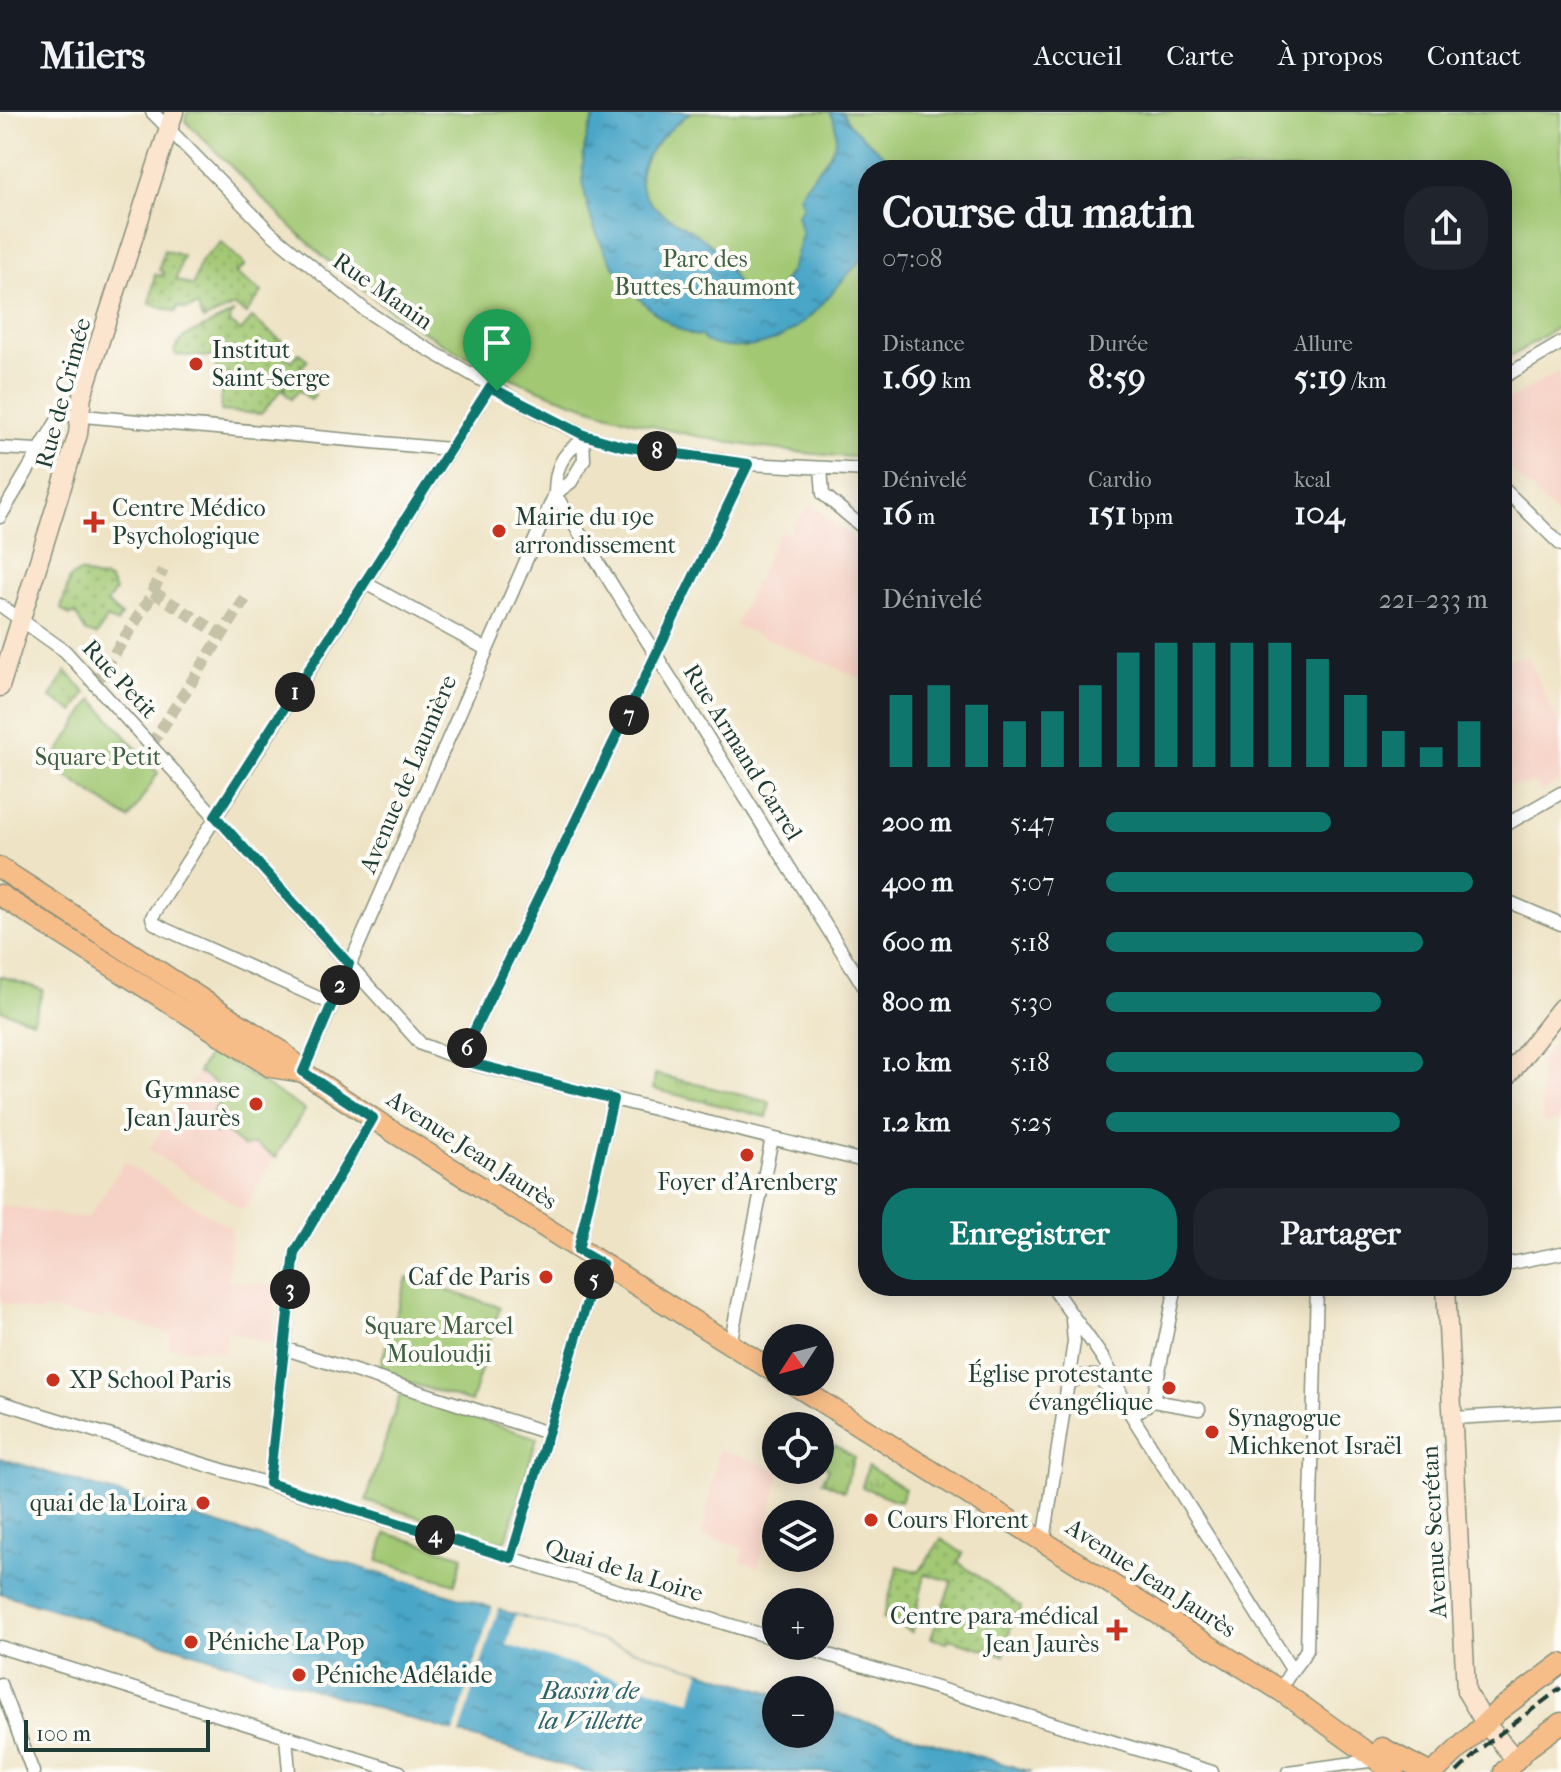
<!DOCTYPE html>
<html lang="fr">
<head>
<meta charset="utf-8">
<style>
	body { margin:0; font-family:"IM FELL French Canon",serif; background:#20242c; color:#f1f3f6; height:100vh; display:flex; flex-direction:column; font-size:30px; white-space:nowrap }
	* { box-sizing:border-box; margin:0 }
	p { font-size:26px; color:#9ea1a6 }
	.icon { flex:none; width:44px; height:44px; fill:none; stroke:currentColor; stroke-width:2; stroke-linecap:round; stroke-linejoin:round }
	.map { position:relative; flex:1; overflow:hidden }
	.side { position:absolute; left:858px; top:48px; width:654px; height:1136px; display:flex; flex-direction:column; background:#171b24; border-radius:32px; box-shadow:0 4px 20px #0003 }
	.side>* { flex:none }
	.needle { width:52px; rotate:234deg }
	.fabs { position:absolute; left:762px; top:1212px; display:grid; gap:16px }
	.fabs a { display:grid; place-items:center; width:72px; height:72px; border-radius:50%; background:#171b24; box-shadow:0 4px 20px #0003; font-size:40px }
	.scale { position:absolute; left:24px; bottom:20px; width:186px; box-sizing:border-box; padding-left:8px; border:4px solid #1f3d34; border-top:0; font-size:22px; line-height:28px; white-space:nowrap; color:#1f3d34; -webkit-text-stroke:6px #fdfcf7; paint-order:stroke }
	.pin { position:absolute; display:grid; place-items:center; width:68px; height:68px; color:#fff; margin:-82px -34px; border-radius:50% 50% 50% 0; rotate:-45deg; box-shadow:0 0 8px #0007 }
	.pin .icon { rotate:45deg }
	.km { position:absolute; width:40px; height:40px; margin:-20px; border-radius:50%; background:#222; color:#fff; font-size:22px; line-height:40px; text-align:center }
	.round { display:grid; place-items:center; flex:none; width:84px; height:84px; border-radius:32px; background:#20242c }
	.summary { display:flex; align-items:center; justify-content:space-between; height:136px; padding:0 24px }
	h1 { font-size:44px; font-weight:700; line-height:60px }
	.stats { display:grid; grid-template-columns:repeat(3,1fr); gap:12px; height:136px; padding:8px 24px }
	.stats div { display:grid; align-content:center }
	.stats b { font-size:34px; font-weight:700 }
	.stats small { font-size:22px; font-weight:400 }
	.stats p { font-size:22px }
	.chart { height:224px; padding:16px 24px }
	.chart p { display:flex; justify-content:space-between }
	.chart svg { width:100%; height:144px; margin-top:8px; stroke:#0f766e; stroke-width:6 }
	.action { display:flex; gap:16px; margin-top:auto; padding:16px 24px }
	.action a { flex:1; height:92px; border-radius:32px; background:#0f766e; color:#fff; font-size:32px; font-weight:700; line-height:92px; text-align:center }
	.action a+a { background:#20242c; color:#f1f3f6 }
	ul { padding:0 24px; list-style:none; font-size:26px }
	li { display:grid; grid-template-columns:128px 96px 1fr; align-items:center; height:60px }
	li i { height:20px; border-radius:10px; background:#0f766e }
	header { display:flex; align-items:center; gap:48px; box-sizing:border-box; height:112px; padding:0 40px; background:#171b24; border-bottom:2px solid #363941 }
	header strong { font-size:38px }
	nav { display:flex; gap:44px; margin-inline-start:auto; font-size:28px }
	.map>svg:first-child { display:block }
</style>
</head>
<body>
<header>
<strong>Milers</strong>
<nav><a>Accueil</a><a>Carte</a><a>À propos</a><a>Contact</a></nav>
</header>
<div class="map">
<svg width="1561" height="1660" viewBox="0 0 1561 1660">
	<defs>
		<pattern id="grass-tufts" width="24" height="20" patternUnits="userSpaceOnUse" patternTransform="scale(2)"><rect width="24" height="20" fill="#a2c873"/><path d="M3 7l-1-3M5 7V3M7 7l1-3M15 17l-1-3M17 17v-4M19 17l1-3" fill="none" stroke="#83a45f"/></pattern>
		<pattern id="garden-dots" width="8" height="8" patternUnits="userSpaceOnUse" patternTransform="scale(2)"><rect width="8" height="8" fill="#a2c873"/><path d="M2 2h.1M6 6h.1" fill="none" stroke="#83a45f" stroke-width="1.8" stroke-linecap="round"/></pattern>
		<pattern id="water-ripples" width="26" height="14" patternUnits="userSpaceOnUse" patternTransform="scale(2)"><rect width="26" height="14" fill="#48a6c7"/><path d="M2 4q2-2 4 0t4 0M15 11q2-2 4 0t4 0" fill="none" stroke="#3b88a2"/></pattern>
	</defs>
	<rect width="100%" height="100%" fill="#fdfcf7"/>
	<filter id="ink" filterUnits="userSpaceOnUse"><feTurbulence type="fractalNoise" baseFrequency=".0125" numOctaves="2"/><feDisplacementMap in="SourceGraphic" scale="16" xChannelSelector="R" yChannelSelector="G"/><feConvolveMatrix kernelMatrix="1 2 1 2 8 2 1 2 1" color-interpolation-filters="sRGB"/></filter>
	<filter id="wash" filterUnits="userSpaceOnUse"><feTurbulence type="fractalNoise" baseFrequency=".006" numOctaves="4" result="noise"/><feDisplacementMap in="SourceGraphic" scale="32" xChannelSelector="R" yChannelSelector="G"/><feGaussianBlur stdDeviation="1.8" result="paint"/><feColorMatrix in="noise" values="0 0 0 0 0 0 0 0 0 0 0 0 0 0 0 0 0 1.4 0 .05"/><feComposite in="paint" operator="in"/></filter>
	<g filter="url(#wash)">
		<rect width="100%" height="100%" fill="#eee3c5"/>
		<path fill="#f6d1c5" d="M 1561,259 L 1561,407 L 1502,349 L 1502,291 Z
			M 811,392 L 868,439 L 868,569 L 735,513 L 781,419 L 787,421 Z
			M 1529,546 L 1561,619 L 1561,668 L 1541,680 L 1535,672 L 1502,673 L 1502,547 Z
			M 1561,926 L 1561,1009 L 1543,1011 L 1539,950 Z
			M 198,960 L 226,979 L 204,1014 L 221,1016 L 244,1034 L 254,1032 L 275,1045 L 243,1098 L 149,1038 Z
			M 124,1050 L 231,1116 L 228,1170 L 277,1173 L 273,1233 L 226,1218 L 224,1240 L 168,1236 L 171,1222 L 107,1203 L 105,1207 L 42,1197 L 40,1201 L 0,1190 L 0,1093 L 88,1107 Z
			M 719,1337 L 781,1358 L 758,1455 L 741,1449 L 744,1436 L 702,1424 Z"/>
		<path fill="url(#grass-tufts)" stroke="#608254" stroke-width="2" d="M 655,962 L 770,990 L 767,1005 L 653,977 Z
			M 835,1333 L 854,1345 L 844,1379 L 822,1369 L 829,1357 L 823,1352 Z
			M 868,1354 L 905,1377 L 900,1390 L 862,1375 Z"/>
		<path fill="#a2c873" stroke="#608254" stroke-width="2" d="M 187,0 L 1561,0 L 1561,213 L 1502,250 L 1502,58 L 868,58 L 868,346 C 691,336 503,289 361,176 C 297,126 244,65 185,9 Z
			M 93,587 L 158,661 L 129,707 L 50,653 Z
			M 0,864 L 43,878 L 33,909 L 0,898 Z
			M 211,939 L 305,998 L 275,1045 L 254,1032 L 244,1035 L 221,1016 L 217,1022 L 204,1014 L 226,979 L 198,960 Z
			M 407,1166 L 500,1195 L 471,1290 L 378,1261 Z
			M 400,1283 L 537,1326 L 506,1428 L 501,1430 L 366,1389 Z
			M 386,1421 L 463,1444 L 455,1472 L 378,1449 Z"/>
		<path fill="url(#garden-dots)" stroke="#608254" stroke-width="2" d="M 221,130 L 245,153 L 238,160 L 234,160 L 262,180 L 246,202 L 235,194 L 203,208 L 198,194 L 186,197 L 177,195 L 176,200 L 150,192 L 155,162 L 162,164 L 163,160 L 159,158 L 164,138 L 183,144 L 176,168 L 193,174 L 200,150 Z
			M 233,201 L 229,210 L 241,219 L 252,206 L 288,234 L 282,242 L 292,249 L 299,241 L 308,248 L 299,258 L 316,271 L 310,278 L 315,283 L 311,288 L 299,278 L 291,287 L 284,280 L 286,273 L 261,302 L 221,299 L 221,280 L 228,277 L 227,264 L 216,262 L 216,245 L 176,243 L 174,238 L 184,225 Z
			M 80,460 L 101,467 L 103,465 L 110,469 L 115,479 L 107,491 L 121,504 L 117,511 L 107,506 L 97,523 L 86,520 L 75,501 L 70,504 L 61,497 L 70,466 Z
			M 66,559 L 86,581 L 74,600 L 51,586 Z
			M 941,1427 L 963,1441 L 958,1450 L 1021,1495 L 1019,1511 L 1012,1510 L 1004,1543 L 949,1527 L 947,1531 L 931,1526 L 952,1469 L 925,1462 L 912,1520 L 883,1506 L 898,1454 L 919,1460 Z"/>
		<path fill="url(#water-ripples)" stroke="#34727e" stroke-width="2" d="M 597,0 L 691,0 C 659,25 611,67 664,102 C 681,114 701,122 715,137 C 731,153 741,189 759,194 L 768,192 L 791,158 L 802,123 L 797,102 L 803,94 L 799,84 C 813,56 851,38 830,0 L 842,0 L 851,14 L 900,58 L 868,58 L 868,142 C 835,171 813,215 769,230 C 753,236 719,239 704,228 C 702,226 702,223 701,223 C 700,222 698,224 697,224 C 688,223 668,211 660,205 C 603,161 559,69 597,0 Z
			M 0,1346 L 776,1582 L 776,1622 L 820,1622 L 820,1596 L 1031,1660 L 585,1660 L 0,1481 Z"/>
		<path fill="#eee3c5" d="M 493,1492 L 499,1494 L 459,1625 L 453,1624 Z
			M 515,1503 L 700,1559 L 691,1589 L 507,1533 Z"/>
	</g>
	<g filter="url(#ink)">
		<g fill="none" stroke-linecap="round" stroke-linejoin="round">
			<path stroke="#c5c2a8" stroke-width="12" stroke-dasharray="12 6" stroke-linecap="butt" d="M 153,480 L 222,523
				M 95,572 L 147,491 L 163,458
				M 151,633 L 245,487"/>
			<g stroke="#86907c" stroke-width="15">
				<path id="street" d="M 152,0 L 271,121 L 365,198 L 403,223 L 539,301 L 584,323 L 622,334 L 748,352 L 868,358
					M 1502,266 L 1561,231
					M 0,336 L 37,338
					M 821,356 L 823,382 L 868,420
					M 1502,375 L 1561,433
					M 555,382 L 868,881
					M 555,382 L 571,370 L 584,348 L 583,325
					M 0,405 L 61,302 L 449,337
					M 365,471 L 486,537
					M 0,493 L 65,539 L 421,932 L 473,952 L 868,1050
					M 1502,715 L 1561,681
					M 1502,787 L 1561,812
					M 332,892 L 167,818 L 154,811 L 152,805 L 490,275
					M 460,948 L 748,352
					M 303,960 L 555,382 C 555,359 560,342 582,329
					M 578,1138 L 613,987
					M 1502,1153 L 1561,1141
					M 1052,1174 C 1076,1213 1112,1248 1125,1293 L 1291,1556
					M 730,1232 L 772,1026
					M 286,1237 L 548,1321
					M 1069,1271 L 1083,1264 L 1096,1264 L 1118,1284
					M 1153,1289 L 1199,1297
					M 0,1290 L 776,1527
					M 1132,1304 L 1153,1289 L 1176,1174
					M 1453,1306 L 1561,1300
					M 269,1371 L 295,1140 L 373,1006
					M 1044,1429 L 1074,1230 L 1072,1207
					M 511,1446 L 592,1173 L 602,1152
					M 799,1534 L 1212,1660
					M 0,1535 L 400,1660
					M 0,1572 L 33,1660
					M 1281,1579 C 1287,1560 1298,1554 1307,1537 L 1317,1174
					M 286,1624 L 289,1660
					M 1288,1660 L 1376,1648"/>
			</g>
			<g stroke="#86907c" stroke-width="21">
				<path id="secondary" d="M 0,575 L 78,322 L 82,284 L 174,0
					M 1502,971 L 1561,896
					M 1446,1174 L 1466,1579 L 1485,1611 L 1515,1647"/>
			</g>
			<g stroke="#86907c" stroke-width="23">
				<path id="primary" d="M 0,756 L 281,939 L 303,960 L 392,1019 L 776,1261
					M 0,783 L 271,955 L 303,960
					M 790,1270 L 1281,1579 L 1394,1660
					M 1382,1636 L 1427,1660
					M 1434,1660 L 1498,1599 L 1561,1552
					M 1504,1660 L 1527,1636 L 1561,1611"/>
			</g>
			<use href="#street" stroke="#fff" stroke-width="12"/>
			<use href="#secondary" stroke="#fce5cf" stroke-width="18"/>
			<use href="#primary" stroke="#f7bd88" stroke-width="20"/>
			<path stroke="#1f3d34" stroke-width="4" stroke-dasharray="12 6" stroke-linecap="butt" d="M 1457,1660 L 1485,1633 L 1561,1576"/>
		</g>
	</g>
	<g fill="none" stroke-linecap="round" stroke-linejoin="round" filter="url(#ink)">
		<g stroke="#fff" stroke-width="16">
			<path id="route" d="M 490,275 L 584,323 L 622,334 L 748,352 L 460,948 L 613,987 L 578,1138 L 602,1152 L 592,1173 L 511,1446 L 269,1371 L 295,1140 L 373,1006 L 303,960 L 349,852 L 215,704 Z"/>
		</g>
		<use href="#route" stroke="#0f766e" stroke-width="10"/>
	</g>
	<g fill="#c8321e" stroke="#fdfcf7" stroke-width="3">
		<circle cx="196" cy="252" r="8"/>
		<path d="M90 398h8v8h8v8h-8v8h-8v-8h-8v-8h8z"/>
		<circle cx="499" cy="419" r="8"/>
		<circle cx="256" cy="992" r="8"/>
		<circle cx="747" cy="1043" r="8"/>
		<circle cx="546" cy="1165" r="8"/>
		<circle cx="53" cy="1268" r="8"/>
		<circle cx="1169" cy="1276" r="8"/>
		<circle cx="1212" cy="1320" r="8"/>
		<circle cx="203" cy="1391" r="8"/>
		<circle cx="871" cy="1408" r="8"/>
		<path d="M1113 1506h8v8h8v8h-8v8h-8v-8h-8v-8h8z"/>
		<circle cx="191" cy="1530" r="8"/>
		<circle cx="299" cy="1563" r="8"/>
	</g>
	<g text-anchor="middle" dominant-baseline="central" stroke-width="8" stroke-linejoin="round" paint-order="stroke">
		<g font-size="24" fill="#406044" stroke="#fdfcf7">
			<text x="705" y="147">Parc des<tspan x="705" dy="28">Buttes-Chaumont</tspan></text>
			<text x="98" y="645">Square Petit</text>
			<text x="439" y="1214">Square Marcel<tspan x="439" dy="28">Mouloudji</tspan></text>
		</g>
		<g font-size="24" fill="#1f3d34" stroke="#fdfcf7">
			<text transform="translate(383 179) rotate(35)">Rue Manin</text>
			<text transform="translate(63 281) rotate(-75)">Rue de Crimée</text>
			<text transform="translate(120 567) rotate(47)">Rue Petit</text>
			<text transform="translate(743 640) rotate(58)">Rue Armand Carrel</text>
			<text transform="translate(408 662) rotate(-67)">Avenue de Laumière</text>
			<text transform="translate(472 1038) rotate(33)">Avenue Jean Jaurès</text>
			<text transform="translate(1434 1420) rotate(-93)">Avenue Secrétan</text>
			<text transform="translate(624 1458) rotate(17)">Quai de la Loire</text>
			<text transform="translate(1151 1466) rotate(33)">Avenue Jean Jaurès</text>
		</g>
		<g font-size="24" fill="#1f3d34" stroke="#fdfcf7" text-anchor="start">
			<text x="212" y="238">Institut<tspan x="212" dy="28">Saint-Serge</tspan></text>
			<text x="112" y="396">Centre Médico<tspan x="112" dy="28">Psychologique</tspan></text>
			<text x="515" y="405">Mairie du 19e<tspan x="515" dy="28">arrondissement</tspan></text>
			<text x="240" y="978" text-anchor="end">Gymnase<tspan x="240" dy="28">Jean Jaurès</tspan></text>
			<text x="747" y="1070" text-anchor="middle">Foyer d'Arenberg</text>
			<text x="530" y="1165" text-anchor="end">Caf de Paris</text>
			<text x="1153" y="1262" text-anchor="end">Église protestante<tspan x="1153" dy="28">évangélique</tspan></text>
			<text x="69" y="1268">XP School Paris</text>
			<text x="1228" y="1306">Synagogue<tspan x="1228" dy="28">Michkenot Israël</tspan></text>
			<text x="187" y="1391" text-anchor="end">quai de la Loira</text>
			<text x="887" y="1408">Cours Florent</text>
			<text x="1099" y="1504" text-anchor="end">Centre para-médical<tspan x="1099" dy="28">Jean Jaurès</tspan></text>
			<text x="207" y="1530">Péniche La Pop</text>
			<text x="315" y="1563">Péniche Adélaide</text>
		</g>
		<g font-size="26" font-style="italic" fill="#2d6267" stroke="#fdfcf7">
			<text x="590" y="1578">Bassin de<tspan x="590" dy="30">la Villette</tspan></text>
		</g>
	</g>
</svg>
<div class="fabs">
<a><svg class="needle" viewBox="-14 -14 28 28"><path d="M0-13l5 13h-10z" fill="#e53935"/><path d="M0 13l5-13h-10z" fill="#9ea1a6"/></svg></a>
<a><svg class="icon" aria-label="locate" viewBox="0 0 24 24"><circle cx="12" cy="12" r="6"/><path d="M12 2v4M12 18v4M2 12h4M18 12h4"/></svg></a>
<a><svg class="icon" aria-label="layers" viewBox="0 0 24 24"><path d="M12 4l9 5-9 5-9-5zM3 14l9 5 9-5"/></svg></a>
<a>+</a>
<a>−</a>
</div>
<div class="scale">100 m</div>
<div class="pin" style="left:497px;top:279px;background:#1e9e55"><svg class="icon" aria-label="arrive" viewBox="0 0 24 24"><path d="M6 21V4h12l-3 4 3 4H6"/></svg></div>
<b class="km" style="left:295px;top:580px">1</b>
<b class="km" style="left:340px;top:873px">2</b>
<b class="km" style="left:290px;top:1177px">3</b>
<b class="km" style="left:435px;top:1423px">4</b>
<b class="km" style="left:594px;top:1167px">5</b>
<b class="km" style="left:467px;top:936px">6</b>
<b class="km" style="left:629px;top:603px">7</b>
<b class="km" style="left:657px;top:339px">8</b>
<section class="side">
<div class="summary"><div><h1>Course du matin</h1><p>07:08</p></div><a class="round"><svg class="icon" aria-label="share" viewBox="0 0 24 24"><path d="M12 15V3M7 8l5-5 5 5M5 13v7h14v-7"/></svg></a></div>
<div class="stats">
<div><p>Distance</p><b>1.69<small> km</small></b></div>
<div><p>Durée</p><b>8:59</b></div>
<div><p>Allure</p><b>5:19<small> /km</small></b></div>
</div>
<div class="stats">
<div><p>Dénivelé</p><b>16<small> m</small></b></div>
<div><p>Cardio</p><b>151<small> bpm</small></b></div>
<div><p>kcal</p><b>104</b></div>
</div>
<div class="chart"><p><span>Dénivelé</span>221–233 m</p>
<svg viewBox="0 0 160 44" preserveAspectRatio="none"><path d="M5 44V22M15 44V19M25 44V25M35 44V30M45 44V27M55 44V19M65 44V9M75 44V6M85 44V6M95 44V6M105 44V6M115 44V11M125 44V22M135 44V33M145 44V38M155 44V30"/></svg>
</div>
<ul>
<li><b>200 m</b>5:47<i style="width:59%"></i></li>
<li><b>400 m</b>5:07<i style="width:96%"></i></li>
<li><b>600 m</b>5:18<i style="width:83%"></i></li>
<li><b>800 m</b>5:30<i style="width:72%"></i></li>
<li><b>1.0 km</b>5:18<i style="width:83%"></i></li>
<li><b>1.2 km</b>5:25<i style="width:77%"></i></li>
</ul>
<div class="action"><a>Enregistrer</a><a>Partager</a></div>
</section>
</div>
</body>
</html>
